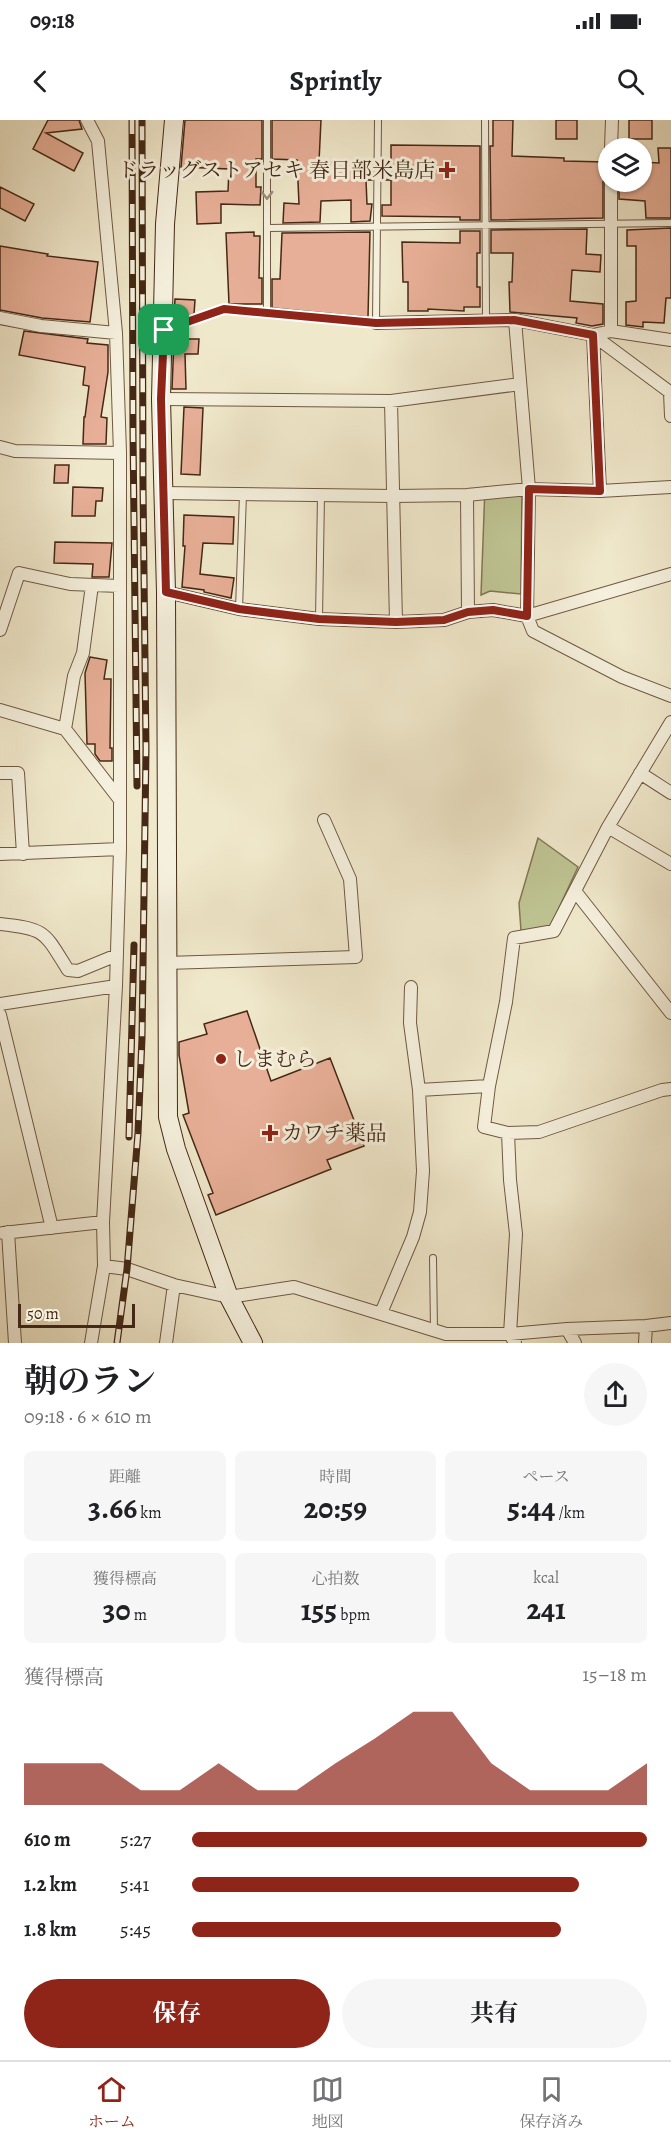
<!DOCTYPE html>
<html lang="ja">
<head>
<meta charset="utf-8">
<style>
	body { margin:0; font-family:Alegreya,"Noto Serif JP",serif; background:#f6f6f6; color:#202124; height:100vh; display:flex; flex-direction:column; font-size:22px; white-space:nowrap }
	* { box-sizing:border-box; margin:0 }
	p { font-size:20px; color:#757577 }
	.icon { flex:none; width:33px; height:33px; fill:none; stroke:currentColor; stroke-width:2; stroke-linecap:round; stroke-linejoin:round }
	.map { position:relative; height:1223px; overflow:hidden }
	.drawer { display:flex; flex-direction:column; background:#fff; flex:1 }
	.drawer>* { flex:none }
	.controls { position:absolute; left:598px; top:18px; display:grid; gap:12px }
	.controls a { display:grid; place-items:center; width:54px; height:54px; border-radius:50%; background:#fff; box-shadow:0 2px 4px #0004; font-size:30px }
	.scale { position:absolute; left:18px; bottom:15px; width:117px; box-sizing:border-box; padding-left:6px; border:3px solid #452815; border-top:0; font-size:16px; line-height:21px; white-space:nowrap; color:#452815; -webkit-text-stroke:4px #f5f0dd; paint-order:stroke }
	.pin { position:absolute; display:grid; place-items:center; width:51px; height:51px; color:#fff; margin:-26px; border-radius:12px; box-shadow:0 3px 9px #0006 }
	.round { display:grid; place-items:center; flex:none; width:63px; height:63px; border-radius:32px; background:#f6f6f6 }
	.headline { display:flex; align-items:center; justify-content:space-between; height:102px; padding:0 24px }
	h1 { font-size:33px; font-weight:700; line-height:45px }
	.figures { display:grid; grid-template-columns:repeat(3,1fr); gap:9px; height:102px; padding:6px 24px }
	.figures div { display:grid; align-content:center; border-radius:9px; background:#f6f6f6; text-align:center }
	.figures b { font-size:30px; font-weight:700 }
	.figures small { font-size:16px; font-weight:400 }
	.figures p { font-size:16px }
	.chart { height:168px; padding:12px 24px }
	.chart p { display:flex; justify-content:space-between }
	.chart svg { width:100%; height:108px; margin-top:6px; fill:#8f2418; opacity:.7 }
	.cta { display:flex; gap:12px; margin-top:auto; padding:12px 24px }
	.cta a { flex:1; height:69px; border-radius:36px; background:#8f2418; color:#fff; font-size:24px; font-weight:700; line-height:69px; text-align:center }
	.cta a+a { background:#f6f6f6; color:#202124 }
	ul { padding:0 24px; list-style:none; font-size:20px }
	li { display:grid; grid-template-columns:96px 72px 1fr; align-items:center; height:45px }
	li i { height:15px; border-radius:8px; background:#8f2418 }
	.status { display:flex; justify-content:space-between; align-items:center; height:42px; padding:0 30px; background:#fff; direction:ltr }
	.status svg { height:16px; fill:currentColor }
	header { display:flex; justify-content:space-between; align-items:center; height:78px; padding:0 24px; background:#fff; font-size:27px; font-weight:700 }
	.tabs { display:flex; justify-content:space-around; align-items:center; height:84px; border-top:2px solid #e0e0e0; background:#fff; font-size:16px; color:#757577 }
	.tabs a { display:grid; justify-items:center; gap:3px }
	.tabs .selected { color:#8f2418 }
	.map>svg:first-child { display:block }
</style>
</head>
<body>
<div class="status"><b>09:18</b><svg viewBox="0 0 49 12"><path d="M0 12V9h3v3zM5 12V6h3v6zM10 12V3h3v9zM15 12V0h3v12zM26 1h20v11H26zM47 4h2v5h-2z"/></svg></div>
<header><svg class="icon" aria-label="back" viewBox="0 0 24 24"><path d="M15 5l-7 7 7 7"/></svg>Sprintly<svg class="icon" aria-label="search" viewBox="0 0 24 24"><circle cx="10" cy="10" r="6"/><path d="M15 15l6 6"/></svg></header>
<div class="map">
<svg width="671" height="1223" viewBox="0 0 671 1223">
	<rect width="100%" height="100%" fill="#f0e8cb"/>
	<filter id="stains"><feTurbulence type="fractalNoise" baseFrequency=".00333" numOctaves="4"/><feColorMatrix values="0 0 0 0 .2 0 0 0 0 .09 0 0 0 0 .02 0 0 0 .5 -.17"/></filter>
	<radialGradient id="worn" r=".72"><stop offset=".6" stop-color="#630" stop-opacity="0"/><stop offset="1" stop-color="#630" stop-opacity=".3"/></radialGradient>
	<path fill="#bfc493" stroke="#827654" stroke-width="1.5" d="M 485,367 L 522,367 L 521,474 L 490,471 L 481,475 Z
		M 538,718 L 578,747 L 550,807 L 521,811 L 519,783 Z"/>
	<path fill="#e7af97" stroke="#452815" stroke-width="1.5" d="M 48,0 L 79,0 L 82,9 L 46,13 L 83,33 L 74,51 L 33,29 Z
		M 185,0 L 262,0 L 262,39 L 256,39 L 256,67 L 261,67 L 260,85 L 221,84 L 221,103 L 197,104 L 196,72 L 228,71 L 229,49 L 181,47 Z
		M 272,0 L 321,0 L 319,42 L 372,42 L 372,60 L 366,60 L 367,84 L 372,84 L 370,101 L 351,102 L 351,80 L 321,81 L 320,102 L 283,103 L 284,83 L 299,84 L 297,40 L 272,39 Z
		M 493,0 L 513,0 L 512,36 L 564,38 L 564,41 L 606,42 L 606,55 L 603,62 L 603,98 L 491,100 L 490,26 L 493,26 Z
		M 556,0 L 577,0 L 577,19 L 556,19 Z
		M 629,0 L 652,0 L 652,19 L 629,19 Z
		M 391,25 L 480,26 L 480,100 L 460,100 L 460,97 L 382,96 L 382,85 L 391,85 L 391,60 L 383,60 L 383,42 L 391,42 Z
		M 658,28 L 671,28 L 671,98 L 646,98 L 645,81 L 619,79 L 619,62 L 642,63 L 642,42 L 659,43 Z
		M 0,67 L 34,84 L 25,101 L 0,88 Z
		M 671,108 L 671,178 L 666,178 L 664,203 L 643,202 L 643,207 L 626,205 L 626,182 L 636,181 L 636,126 L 627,126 L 627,110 Z
		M 587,109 L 586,134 L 601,135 L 600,152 L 572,150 L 570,181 L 603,184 L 603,204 L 592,206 L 576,203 L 577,198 L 510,192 L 509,162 L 512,162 L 513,133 L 491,133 L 491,110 Z
		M 460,111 L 480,111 L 480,133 L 477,133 L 477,167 L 480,167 L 480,187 L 464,187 L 464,191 L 428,189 L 428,191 L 408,191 L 408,162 L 403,162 L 402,122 L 460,123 Z
		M 254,112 L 254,116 L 260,116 L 259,158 L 262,158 L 262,184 L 229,184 L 226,113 Z
		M 370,112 L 368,197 L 272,188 L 272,159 L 280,159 L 282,113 Z
		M 0,126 L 48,134 L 47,136 L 98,142 L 90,202 L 42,198 L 0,190 Z
		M 175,179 L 195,180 L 194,194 L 185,197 L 174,196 Z
		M 24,211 L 88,219 L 87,223 L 108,225 L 108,252 L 101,297 L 107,298 L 106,324 L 83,324 L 84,297 L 85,297 L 89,266 L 83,265 L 85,247 L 19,235 Z
		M 174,219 L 199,219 L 198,234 L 185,234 L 186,269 L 172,269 Z
		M 184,287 L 203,288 L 200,355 L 181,354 Z
		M 55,345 L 69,345 L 68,363 L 54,363 Z
		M 73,367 L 103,368 L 102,381 L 96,381 L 95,396 L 72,396 Z
		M 184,395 L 234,397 L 233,424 L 203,423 L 200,454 L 234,458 L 231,478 L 204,472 L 204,470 L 182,467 L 185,426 L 183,426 Z
		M 55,422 L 112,423 L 109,457 L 92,457 L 93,444 L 54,443 Z
		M 90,537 L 107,540 L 104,559 L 111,559 L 110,628 L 112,628 L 112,641 L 100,641 L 95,634 L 95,624 L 87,624 L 85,553 Z
		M 247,891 L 271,961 L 330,938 L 364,1026 L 327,1040 L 331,1049 L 216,1095 L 208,1075 L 213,1073 L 183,995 L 189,993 L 179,935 L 179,922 L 207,914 L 204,904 Z"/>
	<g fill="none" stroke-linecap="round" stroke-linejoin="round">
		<g stroke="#705842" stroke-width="8">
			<path id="lane" d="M 485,0 L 486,200
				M 267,108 L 671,103
				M 267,193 L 267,0
				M 164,210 L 224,189 L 376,203 L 378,0
				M 239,489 L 243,374
				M 319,499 L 321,375
				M 433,1138 L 434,1210"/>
		</g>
		<g stroke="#705842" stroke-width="14">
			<path id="street" d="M 87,0 L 98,21 L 116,213 L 120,333 L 120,729 L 116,866 L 103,1102 L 104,1146 L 91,1223
				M 611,28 L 612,0
				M 611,62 L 611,211
				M 0,198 L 41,206 L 116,213
				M 515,200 L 529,369 L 527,496 L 533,511 L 622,557 L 671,576
				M 376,203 L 515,200 L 593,215 L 611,211 L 671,220
				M 593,215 L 600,371
				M 593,215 L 671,273
				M 670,272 L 671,296
				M 161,279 L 391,281 L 520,264
				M 391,281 L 396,502
				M 0,327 L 15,331 L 120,333
				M 164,373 L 394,376 L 467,375 L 529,369 L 600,371 L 671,367
				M 467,375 L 468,492
				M 166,472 L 239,489 L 319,499 L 396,502 L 444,500 L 468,492 L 493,490 L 527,496 L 671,454
				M 0,510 L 19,453 L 70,464 L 119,466
				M 0,590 L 65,609 L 120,680
				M 65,609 L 74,556 L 83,533 L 92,465
				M 0,653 L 18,653 L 23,734
				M 640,653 L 671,673
				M 608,707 L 671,744
				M 0,734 L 120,729
				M 575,771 L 671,893
				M 0,804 C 47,809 44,812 68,850 L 78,851 L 117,835
				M 166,843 L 356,837 L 350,759 L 324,700
				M 0,884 L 116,866
				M 0,895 L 52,1108
				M 419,970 L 489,966
				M 508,1013 L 539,1012 L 662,970 L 671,969
				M 8,1112 L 15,1223
				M 3,1113 L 103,1102
				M 104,1146 L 127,1149 L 174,1165 L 229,1177 L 294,1167 L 446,1214 L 510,1214 L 567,1209 L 646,1206 L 671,1203
				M 381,1193 L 413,1117 L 420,1092 L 423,1051 L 419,970 L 410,903 L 411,867
				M 567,1209 L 575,1223
				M 166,1223 L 174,1165
				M 515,1223 L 510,1214 L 516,1114 L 510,1060 L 508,1013 L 484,1007 L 489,966 L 506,882 L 514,818 L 554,811 L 608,707 L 671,602
				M 645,1223 L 646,1206"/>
		</g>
		<g stroke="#452815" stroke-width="20">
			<path id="secondary" d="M 174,0 L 165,104 L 161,279 L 166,472 L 168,997 L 176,1029 L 229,1177 L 253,1223"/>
		</g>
		<use href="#lane" stroke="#f5f0dd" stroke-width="6"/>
		<use href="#street" stroke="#f5f0dd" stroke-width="12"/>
		<use href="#secondary" stroke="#f5f0dd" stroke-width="18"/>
		<g stroke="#452815" stroke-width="7">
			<path id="rail" d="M 132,0 L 133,314 L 137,666
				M 129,1017 L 134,825
				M 117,1223 L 127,1149 L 138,1013 L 142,918 L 146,629 L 143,366 L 142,0"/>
		</g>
		<use href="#rail" stroke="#f5f0dd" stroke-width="4.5" stroke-dasharray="14" stroke-linecap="butt"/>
	</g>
	<defs><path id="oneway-chevron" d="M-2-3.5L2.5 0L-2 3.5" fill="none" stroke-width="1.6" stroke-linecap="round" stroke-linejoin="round" transform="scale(1.5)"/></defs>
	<use stroke="#9d8c79" href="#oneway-chevron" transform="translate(267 75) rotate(90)"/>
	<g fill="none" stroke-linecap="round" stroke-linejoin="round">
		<g stroke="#fff" stroke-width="12">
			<path id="route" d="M 224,189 L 376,203 L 514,200 L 593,215 L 600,371 L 529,369 L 527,496 L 493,490 L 468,492 L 444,500 L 396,502 L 319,499 L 239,489 L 166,472 L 161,279 L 164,210 Z"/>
		</g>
		<use href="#route" stroke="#8f2418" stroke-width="8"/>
	</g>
	<g fill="#8f2418" stroke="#f5f0dd" stroke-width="2">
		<path d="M444 41h6v6h6v6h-6v6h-6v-6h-6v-6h6z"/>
		<circle cx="221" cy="939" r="6"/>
		<path d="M267 1004h6v6h6v6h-6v6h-6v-6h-6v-6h6z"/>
	</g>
	<g text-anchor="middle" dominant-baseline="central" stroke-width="6" stroke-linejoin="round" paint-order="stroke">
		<g font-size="21" fill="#452815" stroke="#f5f0dd" text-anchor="start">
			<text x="435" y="50" text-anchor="end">ドラッグストアセキ 春日部米島店</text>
			<text x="233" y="939">しまむら</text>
			<text x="282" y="1013">カワチ薬品</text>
		</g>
	</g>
	<rect width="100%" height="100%" filter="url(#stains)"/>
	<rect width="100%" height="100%" fill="url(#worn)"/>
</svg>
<div class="controls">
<a><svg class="icon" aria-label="layers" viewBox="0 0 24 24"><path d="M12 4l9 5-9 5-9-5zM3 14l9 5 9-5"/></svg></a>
</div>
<div class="scale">50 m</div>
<div class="pin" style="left:164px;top:210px;background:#1e9e55"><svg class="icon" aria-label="arrive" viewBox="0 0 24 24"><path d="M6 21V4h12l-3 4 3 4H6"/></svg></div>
</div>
<section class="drawer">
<div class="headline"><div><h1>朝のラン</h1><p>09:18 · 6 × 610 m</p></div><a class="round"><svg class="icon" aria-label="share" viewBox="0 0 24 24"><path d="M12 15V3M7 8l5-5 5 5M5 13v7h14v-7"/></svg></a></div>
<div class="figures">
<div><p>距離</p><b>3.66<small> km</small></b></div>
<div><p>時間</p><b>20:59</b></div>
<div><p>ペース</p><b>5:44<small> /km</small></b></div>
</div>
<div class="figures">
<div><p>獲得標高</p><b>30<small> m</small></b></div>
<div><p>心拍数</p><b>155<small> bpm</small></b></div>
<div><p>kcal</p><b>241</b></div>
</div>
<div class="chart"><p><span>獲得標高</span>15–18 m</p>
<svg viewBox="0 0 160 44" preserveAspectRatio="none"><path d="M0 44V27L10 27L20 27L30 38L40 38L50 27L60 38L70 38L80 27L90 17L100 6L110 6L120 27L130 38L140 38L150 38L160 27V44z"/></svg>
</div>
<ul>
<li><b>610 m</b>5:27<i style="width:100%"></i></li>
<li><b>1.2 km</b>5:41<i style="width:85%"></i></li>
<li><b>1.8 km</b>5:45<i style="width:81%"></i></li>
</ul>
<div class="cta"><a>保存</a><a>共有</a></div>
</section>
<nav class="tabs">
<a class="selected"><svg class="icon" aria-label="home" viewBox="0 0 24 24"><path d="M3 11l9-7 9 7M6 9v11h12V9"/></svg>ホーム</a>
<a><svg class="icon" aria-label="map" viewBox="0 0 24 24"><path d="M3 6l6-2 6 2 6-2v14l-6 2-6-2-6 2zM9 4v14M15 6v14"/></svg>地図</a>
<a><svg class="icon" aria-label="saved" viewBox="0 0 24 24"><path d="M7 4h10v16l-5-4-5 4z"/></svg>保存済み</a>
</nav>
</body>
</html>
